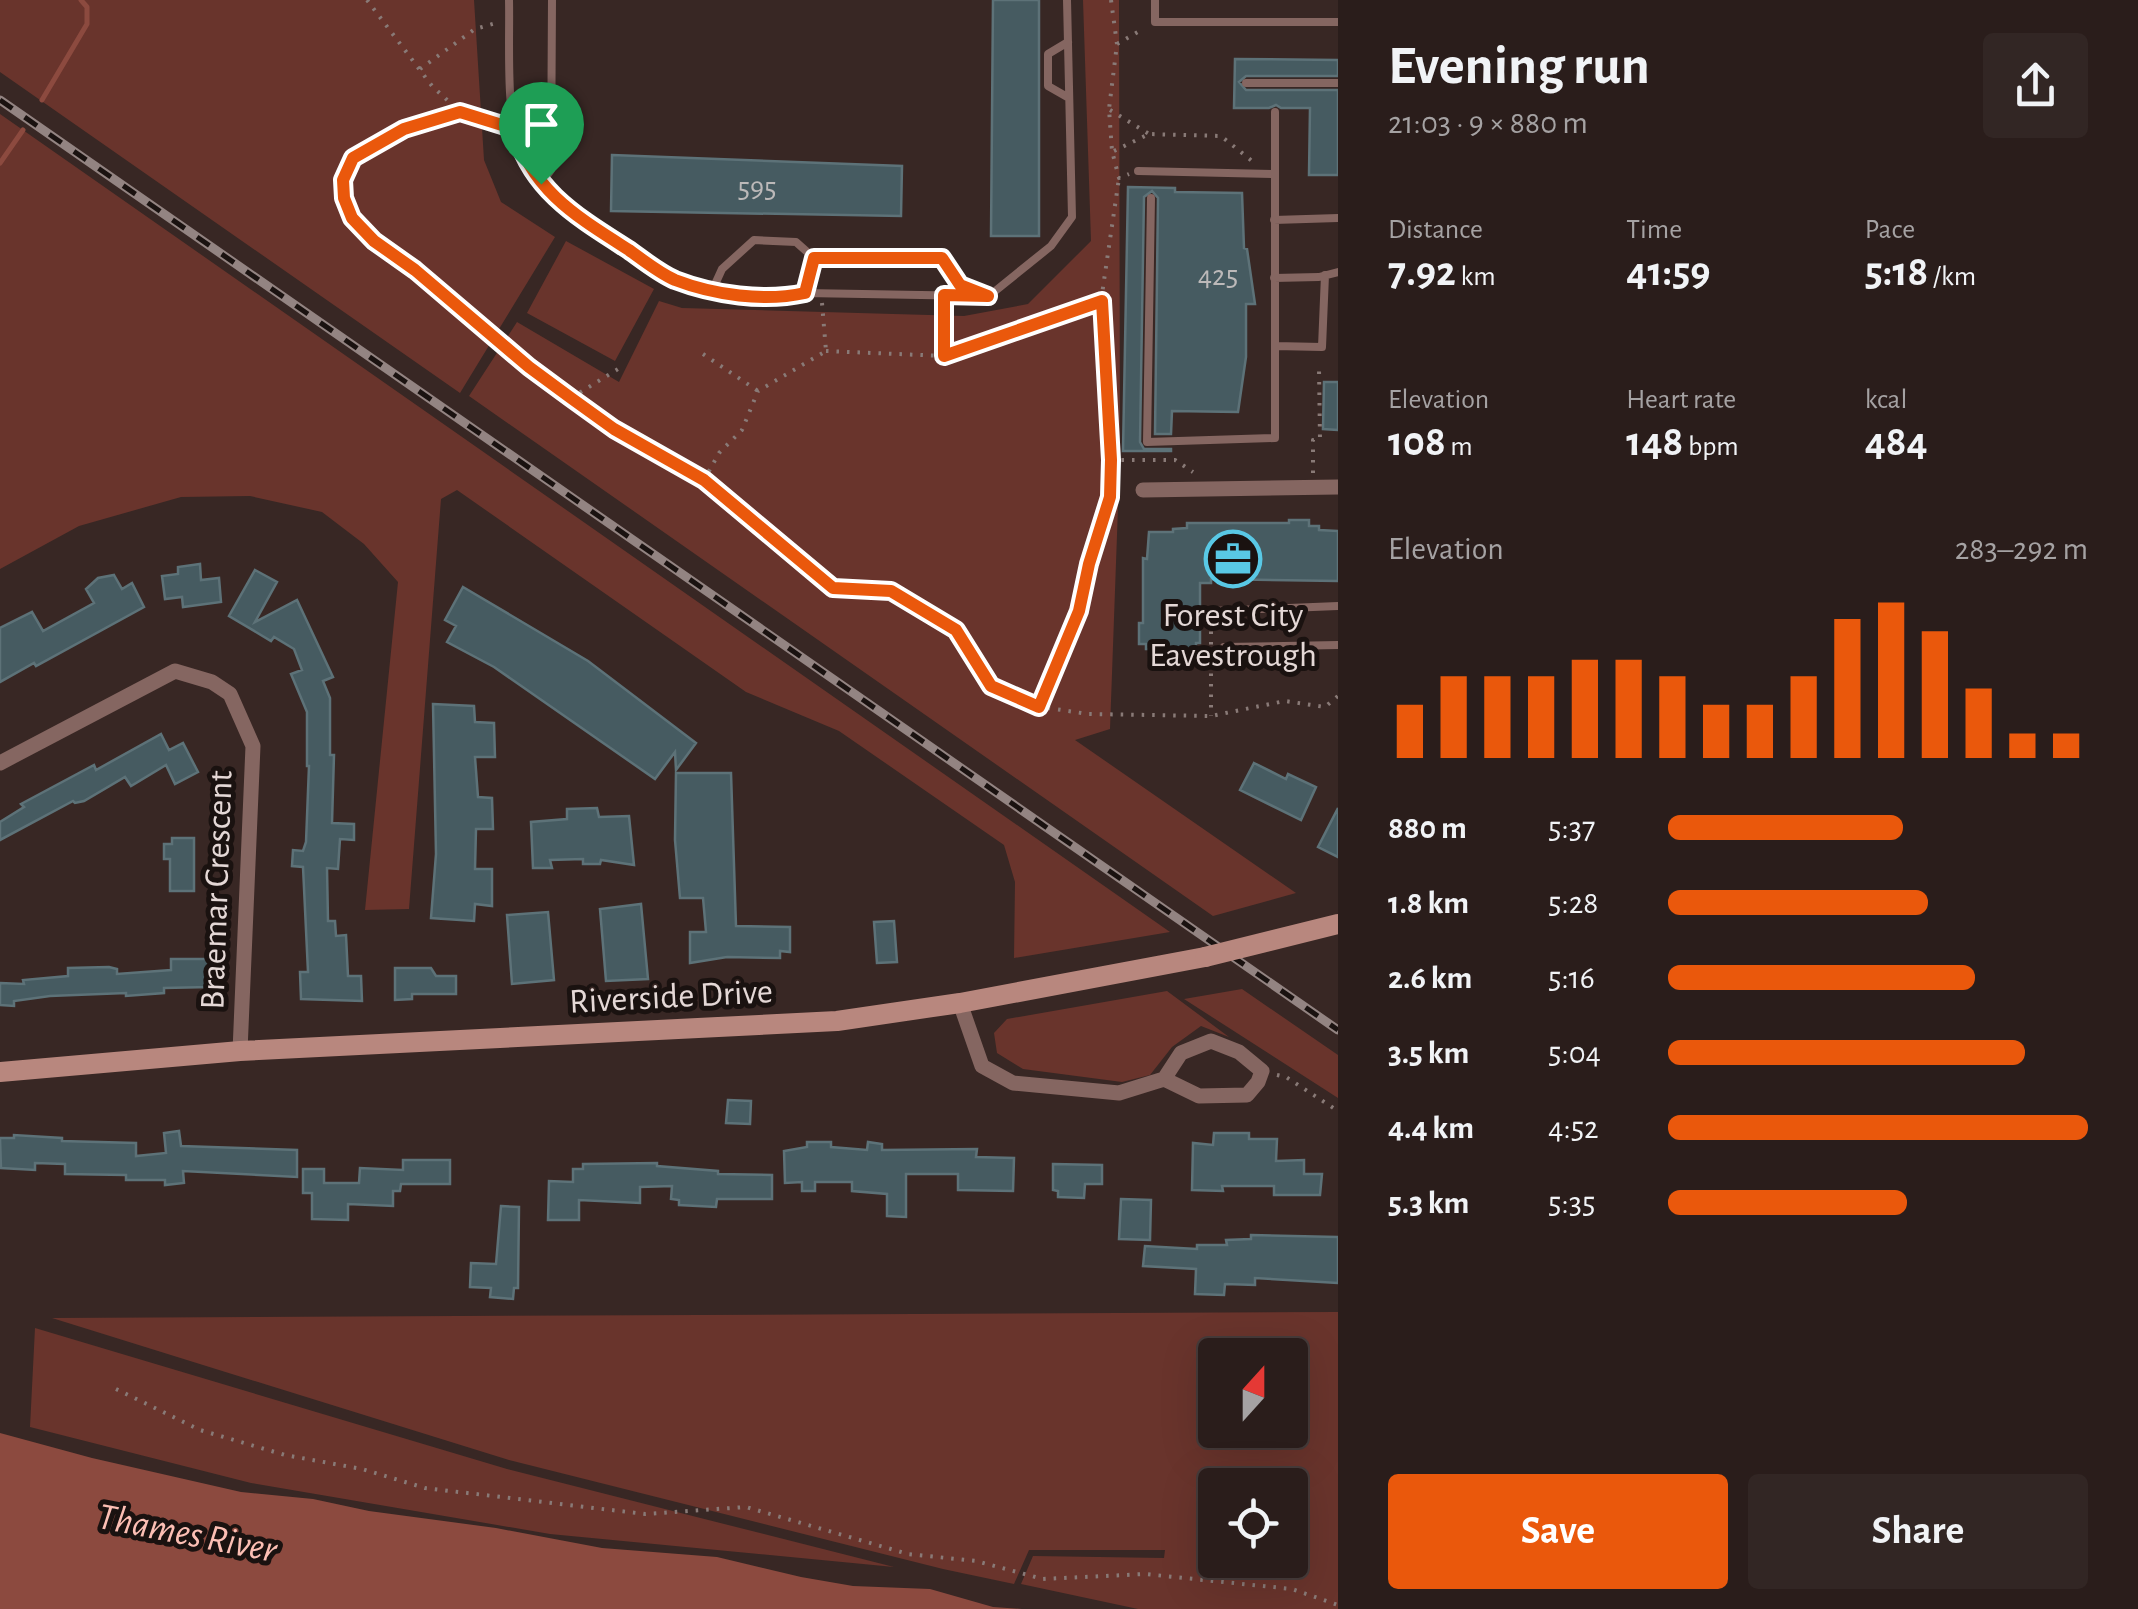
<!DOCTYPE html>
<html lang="en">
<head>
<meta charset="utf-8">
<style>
	body { margin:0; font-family:"Alegreya Sans",sans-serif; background:#322624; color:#f1f3f6; height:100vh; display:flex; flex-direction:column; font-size:38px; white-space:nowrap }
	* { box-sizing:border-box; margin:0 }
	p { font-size:32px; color:#a5a2a3 }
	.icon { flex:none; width:55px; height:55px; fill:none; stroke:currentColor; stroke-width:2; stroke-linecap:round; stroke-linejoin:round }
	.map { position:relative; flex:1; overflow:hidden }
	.side { display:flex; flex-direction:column; background:#2a1d1b; width:800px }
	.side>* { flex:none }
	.needle { width:65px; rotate:21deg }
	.controls { position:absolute; left:1198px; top:1338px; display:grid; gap:20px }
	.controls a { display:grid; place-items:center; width:110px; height:110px; border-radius:10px; background:#2a1d1b; box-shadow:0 10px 40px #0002,0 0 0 2px #463b3a; font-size:50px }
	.pin { position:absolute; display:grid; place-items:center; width:85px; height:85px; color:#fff; margin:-102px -42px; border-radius:50% 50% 50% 0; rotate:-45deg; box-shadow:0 0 10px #0007 }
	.pin .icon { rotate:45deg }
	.round { display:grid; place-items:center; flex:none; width:105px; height:105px; border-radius:10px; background:#322624 }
	.headline { display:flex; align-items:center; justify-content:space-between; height:170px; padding:0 50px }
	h1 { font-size:55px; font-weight:700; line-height:75px }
	.figures { display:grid; grid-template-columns:repeat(3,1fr); gap:15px; height:170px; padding:10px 50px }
	.figures div { display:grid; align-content:center }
	.figures b { font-size:42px; font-weight:700 }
	.figures small { font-size:28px; font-weight:400 }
	.figures p { font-size:28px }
	.chart { height:280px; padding:20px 50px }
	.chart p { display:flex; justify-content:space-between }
	.chart svg { width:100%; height:180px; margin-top:10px; stroke:#ea580c; stroke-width:6 }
	.action { display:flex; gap:20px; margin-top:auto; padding:20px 50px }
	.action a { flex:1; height:115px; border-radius:10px; background:#ea580c; color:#fff; font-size:40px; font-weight:700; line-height:115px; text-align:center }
	.action a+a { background:#322624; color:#f1f3f6 }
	ul { padding:0 50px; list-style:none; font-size:32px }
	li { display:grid; grid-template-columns:160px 120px 1fr; align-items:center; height:75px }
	li i { height:25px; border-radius:12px; background:#ea580c }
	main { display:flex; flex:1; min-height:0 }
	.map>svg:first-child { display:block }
</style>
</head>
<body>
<main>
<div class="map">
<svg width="1338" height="1609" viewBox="0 0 1338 1609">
	<rect width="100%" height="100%" fill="#382724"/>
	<path fill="#69342c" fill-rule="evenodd" d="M 0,0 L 474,0 L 484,160 L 501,202 L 555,237 L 460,393 L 0,72 Z
		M 1083,0 L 1119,0 L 1120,452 L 1110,729 L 1075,740 L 1296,893 L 1213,916 L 469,396 L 517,322 L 619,382 L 659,301 L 682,308 L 964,316 L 1028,304 L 1091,241 Z
		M 0,114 L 1170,932 L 1014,958 L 1015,882 L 1004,845 L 839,731 L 746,692 L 457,490 L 441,499 L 409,909 L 365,910 L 398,582 L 364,544 L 322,512 L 250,496 L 181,497 L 79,526 L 0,569 Z
		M 566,241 L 654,289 L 615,361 L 527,313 Z
		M 1242,989 L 1338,1055 L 1338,1098 L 1184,999 Z
		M 1167,991 L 1229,1037 L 1201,1026 L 1172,1047 L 1150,1075 L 1122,1082 L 1023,1069 L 997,1053 L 994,1033 L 1007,1019 Z
		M 1338,1312 L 1338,1609 L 1138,1609 L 1021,1584 L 1033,1556 L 1164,1558 L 1165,1550 L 1029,1550 L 1014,1584 L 943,1569 L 509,1460 L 52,1318 ZM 1215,1355 L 1290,1355 L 1290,1430 L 1215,1430 ZM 1215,1485 L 1290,1485 L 1290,1560 L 1215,1560 Z
		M 35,1328 L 507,1469 L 894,1567 L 550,1534 L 251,1483 L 30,1427 Z"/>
	<path fill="#8c4a3f" d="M 0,1433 L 92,1458 L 241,1492 L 313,1499 L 369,1511 L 496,1528 L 602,1548 L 717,1557 L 801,1577 L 853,1586 L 930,1589 L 993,1607 L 1022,1609 L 0,1609 Z"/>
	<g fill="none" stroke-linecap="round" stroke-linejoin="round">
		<path stroke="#8c4a3f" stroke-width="5" d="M 42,100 L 87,24 L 87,7 L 81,0
			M 0,163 L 23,130"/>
	</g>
	<path fill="#465b61" stroke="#5d7278" stroke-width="2.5" d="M 993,0 L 1039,0 L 1039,236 L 991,236 Z
		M 1235,59 L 1338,60 L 1338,76 L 1246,76 L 1239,82 L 1246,90 L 1338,90 L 1338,175 L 1309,175 L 1310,108 L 1281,108 L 1276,105 L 1269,108 L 1234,108 Z
		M 612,155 L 902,166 L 901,216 L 611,211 Z
		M 1128,187 L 1175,188 L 1175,192 L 1242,193 L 1244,248 L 1247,249 L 1255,304 L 1246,304 L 1246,357 L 1238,412 L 1172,411 L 1171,434 L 1155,434 L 1158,198 L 1152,191 L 1144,197 L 1140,442 L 1144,449 L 1171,449 L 1171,451 L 1123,451 Z
		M 1324,382 L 1338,382 L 1338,430 L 1323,429 Z
		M 1289,520 L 1309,520 L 1309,526 L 1319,526 L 1319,530 L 1338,531 L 1338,581 L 1211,579 L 1211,583 L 1200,583 L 1200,643 L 1196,643 L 1196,650 L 1146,649 L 1146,644 L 1139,644 L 1139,623 L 1143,623 L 1143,558 L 1147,559 L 1149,532 L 1173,532 L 1173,529 L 1187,528 L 1187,523 L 1289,523 Z
		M 200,564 L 201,580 L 219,578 L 221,602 L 183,607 L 182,597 L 165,599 L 162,576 L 178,574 L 178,567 Z
		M 255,570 L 277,582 L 255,622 L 297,600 L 333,677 L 323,681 L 330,698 L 330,755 L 334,755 L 332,823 L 354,824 L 354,840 L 340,839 L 338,869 L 327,868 L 328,921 L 335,921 L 336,936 L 346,935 L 348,976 L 361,976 L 362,1001 L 301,999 L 300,972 L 308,972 L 303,867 L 292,866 L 293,850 L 303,851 L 306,842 L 309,766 L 307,766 L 307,712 L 291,674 L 302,670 L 294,649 L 274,637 L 271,641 L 229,616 Z
		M 114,575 L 122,589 L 132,583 L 144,607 L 36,666 L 34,663 L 0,682 L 0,628 L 32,612 L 43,631 L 94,603 L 86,589 L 98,578 Z
		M 463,587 L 588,661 L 696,743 L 676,770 L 675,752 L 655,779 L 494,667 L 447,642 L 456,626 L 445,620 Z
		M 433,704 L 474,706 L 475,722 L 494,723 L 495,757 L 475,757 L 478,797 L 492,798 L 493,829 L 476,829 L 475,869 L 492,869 L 492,906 L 475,904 L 474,921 L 431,918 L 436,854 Z
		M 161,734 L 169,750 L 183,743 L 198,772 L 175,784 L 166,765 L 131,786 L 125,777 L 84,801 L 75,803 L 73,801 L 0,840 L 0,822 L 24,807 L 21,804 L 94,765 L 96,770 Z
		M 1254,763 L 1286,779 L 1288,774 L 1316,787 L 1301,820 L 1240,790 Z
		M 676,773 L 731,773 L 736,926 L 790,927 L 790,952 L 780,951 L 780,958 L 727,957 L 690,963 L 690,932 L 706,932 L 703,898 L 680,898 L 675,840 Z
		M 597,808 L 599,817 L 629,816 L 634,865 L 601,860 L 600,864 L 583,864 L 583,859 L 550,860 L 552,868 L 533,868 L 531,822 L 567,819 L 567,809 Z
		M 1338,808 L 1338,857 L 1318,847 Z
		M 172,838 L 194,838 L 194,891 L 170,891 L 170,859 L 164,859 L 164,844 L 172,844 Z
		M 641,904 L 648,979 L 606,981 L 600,909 Z
		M 548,912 L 554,980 L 512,984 L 507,915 Z
		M 894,921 L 897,962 L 877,963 L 874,922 Z
		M 171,959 L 208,959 L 209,987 L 164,988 L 164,993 L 126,996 L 126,993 L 50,996 L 14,1001 L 14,1006 L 0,1005 L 0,983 L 24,984 L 23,980 L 68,976 L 68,968 L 109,967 L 117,969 L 117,974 L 171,970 Z
		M 395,968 L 431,968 L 436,976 L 456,976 L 456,994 L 412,994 L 412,999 L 395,1000 Z
		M 728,1100 L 751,1101 L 750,1124 L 726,1123 Z
		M 179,1131 L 181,1146 L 297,1150 L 297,1177 L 183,1171 L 184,1183 L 165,1185 L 165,1180 L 126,1180 L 126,1175 L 65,1174 L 65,1164 L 35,1163 L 35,1170 L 1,1168 L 0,1138 L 14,1138 L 14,1135 L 62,1138 L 62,1141 L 136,1143 L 136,1156 L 166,1153 L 164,1133 Z
		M 1214,1133 L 1249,1133 L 1249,1139 L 1277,1139 L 1276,1161 L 1304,1160 L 1304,1174 L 1322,1174 L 1320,1195 L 1274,1195 L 1274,1186 L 1222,1186 L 1223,1191 L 1192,1190 L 1193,1143 L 1213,1145 Z
		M 807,1142 L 831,1142 L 831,1147 L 867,1150 L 868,1142 L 882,1144 L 882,1150 L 977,1149 L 976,1157 L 1014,1158 L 1013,1191 L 958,1190 L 958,1174 L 906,1174 L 906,1217 L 887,1216 L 887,1194 L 852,1191 L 852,1182 L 815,1182 L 815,1191 L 802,1191 L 802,1182 L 785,1183 L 784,1151 L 807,1147 Z
		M 403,1160 L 450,1160 L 450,1184 L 401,1184 L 400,1191 L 393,1191 L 393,1206 L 348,1204 L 348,1220 L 312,1219 L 312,1193 L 303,1193 L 303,1169 L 324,1169 L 324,1183 L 359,1183 L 360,1168 L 403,1170 Z
		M 657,1163 L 657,1166 L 718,1171 L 718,1174 L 772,1175 L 772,1199 L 717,1199 L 716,1207 L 679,1205 L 679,1200 L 671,1199 L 672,1186 L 640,1187 L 640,1203 L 579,1200 L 579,1220 L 548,1220 L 549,1181 L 573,1182 L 573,1169 L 583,1169 L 583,1164 Z
		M 1053,1164 L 1102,1165 L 1102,1184 L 1085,1184 L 1084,1198 L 1058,1197 L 1058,1191 L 1053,1190 Z
		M 1121,1199 L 1151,1200 L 1150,1240 L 1119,1239 Z
		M 501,1206 L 519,1207 L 518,1288 L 514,1288 L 513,1299 L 490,1297 L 491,1288 L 470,1287 L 471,1263 L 496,1264 Z
		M 1251,1235 L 1338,1237 L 1338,1283 L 1255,1278 L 1255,1285 L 1225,1284 L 1224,1295 L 1195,1294 L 1196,1269 L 1143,1266 L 1145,1246 L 1197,1249 L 1197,1245 L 1227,1245 L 1226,1240 L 1251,1239 Z"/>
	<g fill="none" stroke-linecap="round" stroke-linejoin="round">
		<path stroke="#897a77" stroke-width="4" stroke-dasharray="2.5 8" stroke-linecap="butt" d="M 367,0 L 432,86 L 460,112 L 502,124
			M 1111,0 L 1117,44 L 1109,109 L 1112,151 L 1119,178 L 1129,174
			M 1117,44 L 1143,29
			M 420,69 L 475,29 L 496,23
			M 1110,110 L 1149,134
			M 460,112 C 422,123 357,134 344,177 C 340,192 345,209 354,220 C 374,245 402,259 425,279 C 485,330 545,383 611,427 C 640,447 673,462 704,480
			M 1114,151 L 1149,134 L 1221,136 L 1252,161
			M 822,303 L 826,351 L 758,391 L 742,430 L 719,453 L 704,480 L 833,588 L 891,591 L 956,630 L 991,685 L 1035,706 L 1088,714 L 1211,716 L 1285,701 L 1325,707 L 1338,696
			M 826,351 L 944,356 L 1101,301
			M 703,354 L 758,391
			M 944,355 L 944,305
			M 571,398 L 618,369
			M 1111,460 L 1175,460 L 1193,472
			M 1313,473 L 1313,440 L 1320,439 L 1319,369
			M 1211,621 L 1211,716
			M 1039,707 L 1079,611 L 1089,564 L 1110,497 L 1111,460 L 1101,301 L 1119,178
			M 1277,1075 L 1286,1077 L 1338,1111
			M 116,1389 L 200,1430 L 285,1455 L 362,1469 L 425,1488 L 645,1514 L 746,1507 L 908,1554 L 976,1561 L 1043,1579 L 1145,1574 L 1292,1589 L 1338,1605"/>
		<path stroke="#856661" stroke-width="8" d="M 509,0 C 510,40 505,117 521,152 C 543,198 585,222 626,249 C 640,258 655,270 671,278 C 708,297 765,302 805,293 L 814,258 L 796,242 L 754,240 L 722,269 L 712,291
			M 1155,0 L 1155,22 L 1338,22
			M 1068,42 L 1048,54 L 1048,86 L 1069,98
			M 1246,83 L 1338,83
			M 1138,171 L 1274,174
			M 541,184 L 551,170 L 552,0
			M 1151,198 L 1147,442 L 1275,438 L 1275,112
			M 1274,220 L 1338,218
			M 814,258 L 943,257 L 961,285 L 989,296 L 1051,246 L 1072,217 L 1067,0
			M 1274,278 L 1319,277 L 1338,272
			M 805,293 L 979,296
			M 1275,346 L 1322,347 L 1325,275
			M 1211,611 L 1338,606
			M 1224,647 L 1338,645"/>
		<path stroke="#856661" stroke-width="15" d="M 1143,490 L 1338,487
			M 0,763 L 175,671 L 212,682 L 230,694 L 253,746 L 240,1051
			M 960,1003 L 982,1066 L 1013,1083 L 1119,1093 L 1164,1079 L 1199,1096 L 1247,1095 L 1258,1082 L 1262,1071 L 1239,1052 L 1211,1041 L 1181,1053 L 1164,1079"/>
		<path stroke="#b8877e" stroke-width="20" d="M 0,1072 L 240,1051 L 837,1021 L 960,1003 L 1205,957"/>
		<g stroke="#938482" stroke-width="9">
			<path id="rail" d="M 0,100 L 1338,1030"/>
		</g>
		<use href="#rail" stroke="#1a1210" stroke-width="5" stroke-dasharray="15" stroke-linecap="butt"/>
		<path stroke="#b8877e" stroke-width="20" d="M 1205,957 L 1338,924"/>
	</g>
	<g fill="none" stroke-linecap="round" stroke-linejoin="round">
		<g stroke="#fff" stroke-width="20">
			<path id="route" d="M 460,112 L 515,129 C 530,190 579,218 629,250 C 643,260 659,273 675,280 C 714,295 764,302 805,293 L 814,258 L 942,258 L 960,285 L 988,296 L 944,295 L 944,356 L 1102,301 L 1111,460 L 1110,497 L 1089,564 L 1079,611 L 1039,707 L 991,686 L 956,630 L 891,591 L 833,588 L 704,480 L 614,429 L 571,398 L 529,367 L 415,270 L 374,241 L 352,218 L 344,198 L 343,180 L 353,158 L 404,129 Z"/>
		</g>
		<use href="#route" stroke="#ea580c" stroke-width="12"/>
	</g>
	<defs>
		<g id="office-ring" transform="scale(2.875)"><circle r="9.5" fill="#1a1210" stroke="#59c8e5" stroke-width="1.5"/><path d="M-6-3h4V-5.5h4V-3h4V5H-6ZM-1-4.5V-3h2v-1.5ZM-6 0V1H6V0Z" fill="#59c8e5"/></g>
	</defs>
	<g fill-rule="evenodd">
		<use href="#office-ring" x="1233" y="559"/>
	</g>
	<g text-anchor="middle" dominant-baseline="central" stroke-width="10" stroke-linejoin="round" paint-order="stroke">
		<g font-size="30" fill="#bcb9b9">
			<text x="757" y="188">595</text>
			<text x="1218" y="276">425</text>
		</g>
		<g font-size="35" fill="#e4d8d6" stroke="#1a1210">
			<text x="1233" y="615">Forest City<tspan x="1233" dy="40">Eavestrough</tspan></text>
		</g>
		<g font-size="35" fill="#e4d8d6" stroke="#1a1210">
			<text transform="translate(217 890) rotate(-88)">Braemar Crescent</text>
			<text transform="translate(671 997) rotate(-3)">Riverside Drive</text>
		</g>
		<g font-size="38" font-style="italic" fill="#fcbfb4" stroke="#1a1210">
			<text transform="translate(187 1534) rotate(11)">Thames River</text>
		</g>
	</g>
</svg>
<div class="controls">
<a><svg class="needle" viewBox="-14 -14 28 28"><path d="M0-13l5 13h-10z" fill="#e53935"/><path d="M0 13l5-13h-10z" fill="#a5a2a3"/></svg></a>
<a><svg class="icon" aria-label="locate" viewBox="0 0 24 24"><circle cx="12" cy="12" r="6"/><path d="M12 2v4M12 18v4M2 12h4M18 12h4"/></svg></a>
</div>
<div class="pin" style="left:541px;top:184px;background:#1e9e55"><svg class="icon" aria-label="arrive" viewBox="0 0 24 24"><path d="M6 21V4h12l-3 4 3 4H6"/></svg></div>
</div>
<section class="side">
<div class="headline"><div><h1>Evening run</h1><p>21:03 · 9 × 880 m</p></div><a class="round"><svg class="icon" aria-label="share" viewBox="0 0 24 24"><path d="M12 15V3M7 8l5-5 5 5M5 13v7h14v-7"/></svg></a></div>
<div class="figures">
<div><p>Distance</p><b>7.92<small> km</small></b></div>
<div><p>Time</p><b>41:59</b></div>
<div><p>Pace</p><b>5:18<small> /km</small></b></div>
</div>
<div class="figures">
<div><p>Elevation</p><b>108<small> m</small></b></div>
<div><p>Heart rate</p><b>148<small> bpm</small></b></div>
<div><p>kcal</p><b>484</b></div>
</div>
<div class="chart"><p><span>Elevation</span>283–292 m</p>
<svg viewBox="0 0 160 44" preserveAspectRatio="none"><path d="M5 44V31M15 44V24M25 44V24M35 44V24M45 44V20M55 44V20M65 44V24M75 44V31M85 44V31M95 44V24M105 44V10M115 44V6M125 44V13M135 44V27M145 44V38M155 44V38"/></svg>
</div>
<ul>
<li><b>880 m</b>5:37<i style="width:56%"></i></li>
<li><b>1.8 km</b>5:28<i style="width:62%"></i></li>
<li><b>2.6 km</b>5:16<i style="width:73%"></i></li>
<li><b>3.5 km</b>5:04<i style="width:85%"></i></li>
<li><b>4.4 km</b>4:52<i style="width:100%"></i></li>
<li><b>5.3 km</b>5:35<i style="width:57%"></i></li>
</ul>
<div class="action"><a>Save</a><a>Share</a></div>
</section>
</main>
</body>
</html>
